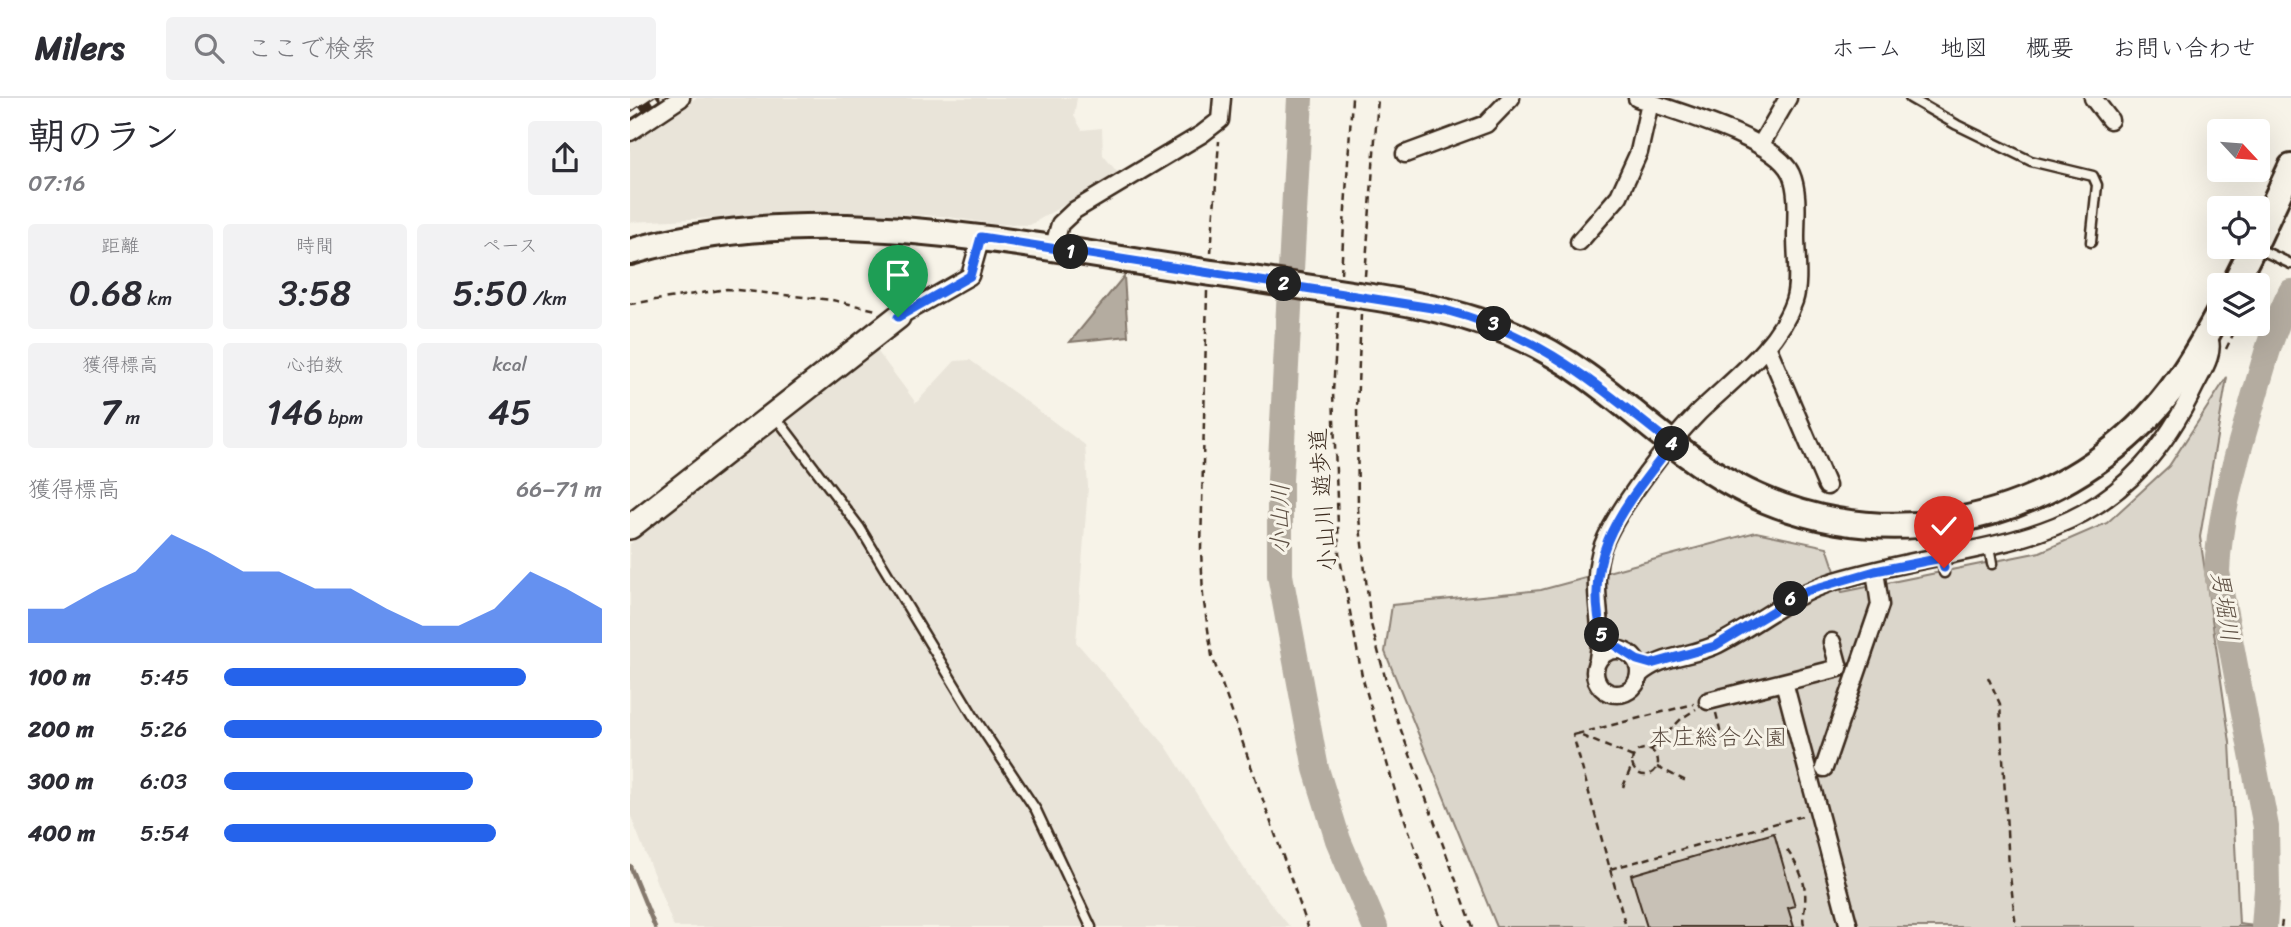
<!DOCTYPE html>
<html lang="ja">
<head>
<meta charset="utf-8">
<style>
	body { margin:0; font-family:Sriracha,"Klee One",sans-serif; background:#f2f2f3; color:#2b2b33; height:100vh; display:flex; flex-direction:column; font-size:26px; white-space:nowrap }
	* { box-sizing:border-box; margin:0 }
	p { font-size:23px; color:#7c7c81 }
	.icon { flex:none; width:38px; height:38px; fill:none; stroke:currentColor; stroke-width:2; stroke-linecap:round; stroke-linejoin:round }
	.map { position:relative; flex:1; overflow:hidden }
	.panel { display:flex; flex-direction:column; background:#fff; width:630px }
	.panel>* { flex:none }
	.needle { width:46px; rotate:116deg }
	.controls { position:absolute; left:1577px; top:21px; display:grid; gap:14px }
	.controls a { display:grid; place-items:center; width:63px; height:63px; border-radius:7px; background:#fff; box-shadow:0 7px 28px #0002; font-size:35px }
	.pin { position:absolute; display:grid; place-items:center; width:60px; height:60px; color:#fff; margin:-72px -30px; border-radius:50% 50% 50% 0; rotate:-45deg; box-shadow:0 0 7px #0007 }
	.pin .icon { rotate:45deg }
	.km { position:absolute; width:35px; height:35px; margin:-18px; border-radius:50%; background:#222; color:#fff; font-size:19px; line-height:35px; text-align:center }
	.round { display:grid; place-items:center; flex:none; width:74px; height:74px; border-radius:7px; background:#f2f2f3 }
	.summary { display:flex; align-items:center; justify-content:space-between; height:119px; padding:0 28px }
	h1 { font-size:38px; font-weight:600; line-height:52px }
	.metrics { display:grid; grid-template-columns:repeat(3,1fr); gap:10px; height:119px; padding:7px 28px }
	.metrics div { display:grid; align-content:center; border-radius:7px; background:#f2f2f3; text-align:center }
	.metrics b { font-size:35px; font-weight:600 }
	.metrics small { font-size:19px; font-weight:400 }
	.metrics p { font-size:19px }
	.chart { height:196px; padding:14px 28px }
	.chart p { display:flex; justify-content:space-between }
	.chart svg { width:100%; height:126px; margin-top:7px; fill:#2563eb; opacity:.7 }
	ul { padding:0 28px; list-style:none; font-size:23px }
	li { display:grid; grid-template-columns:112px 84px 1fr; align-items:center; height:52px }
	li i { height:18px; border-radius:9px; background:#2563eb }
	header { display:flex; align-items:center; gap:42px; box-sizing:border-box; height:98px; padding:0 35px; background:#fff; border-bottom:2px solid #e1e1e2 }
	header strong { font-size:33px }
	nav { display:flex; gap:38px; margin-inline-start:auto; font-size:24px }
	.search { width:490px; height:63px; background:#f2f2f3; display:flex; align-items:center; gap:18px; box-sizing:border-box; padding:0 24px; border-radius:7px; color:#7c7c81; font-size:26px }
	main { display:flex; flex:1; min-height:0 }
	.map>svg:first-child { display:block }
</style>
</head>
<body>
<header>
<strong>Milers</strong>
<div class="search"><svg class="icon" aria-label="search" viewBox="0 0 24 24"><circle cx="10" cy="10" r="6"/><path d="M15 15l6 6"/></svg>ここで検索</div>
<nav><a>ホーム</a><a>地図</a><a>概要</a><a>お問い合わせ</a></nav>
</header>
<main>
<section class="panel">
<div class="summary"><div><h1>朝のラン</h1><p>07:16</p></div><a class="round"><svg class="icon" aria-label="share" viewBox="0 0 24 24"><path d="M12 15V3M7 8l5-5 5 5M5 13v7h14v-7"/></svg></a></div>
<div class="metrics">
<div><p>距離</p><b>0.68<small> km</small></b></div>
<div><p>時間</p><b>3:58</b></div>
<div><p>ペース</p><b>5:50<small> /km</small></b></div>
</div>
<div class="metrics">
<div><p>獲得標高</p><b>7<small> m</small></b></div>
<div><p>心拍数</p><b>146<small> bpm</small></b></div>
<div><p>kcal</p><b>45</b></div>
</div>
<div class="chart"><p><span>獲得標高</span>66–71 m</p>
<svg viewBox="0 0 160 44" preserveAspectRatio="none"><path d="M0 44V32L10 32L20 25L30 19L40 6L50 12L60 19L70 19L80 25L90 25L100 32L110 38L120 38L130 32L140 19L150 25L160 32V44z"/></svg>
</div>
<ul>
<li><b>100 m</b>5:45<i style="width:80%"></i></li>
<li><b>200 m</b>5:26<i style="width:100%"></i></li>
<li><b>300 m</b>6:03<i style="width:66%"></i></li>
<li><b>400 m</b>5:54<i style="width:72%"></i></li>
</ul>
</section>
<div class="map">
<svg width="1661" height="829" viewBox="0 0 1661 829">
	<rect width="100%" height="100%" fill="#f7f3e8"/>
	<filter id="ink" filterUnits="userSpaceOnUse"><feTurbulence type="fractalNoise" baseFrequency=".0143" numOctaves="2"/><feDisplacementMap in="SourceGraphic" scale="14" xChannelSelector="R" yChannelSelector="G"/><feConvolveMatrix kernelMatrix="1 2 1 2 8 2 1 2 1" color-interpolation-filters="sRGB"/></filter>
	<g filter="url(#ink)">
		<path fill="#e9e4d9" d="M 66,0 L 447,0 L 444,18 L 452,32 L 472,30 L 473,57 L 488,75 L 400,127 L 364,126 L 312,118 L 207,114 L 0,124 L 0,42 Z
			M 245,250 L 286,305 L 325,263 L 340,262 L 455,347 L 458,389 L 446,544 L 536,648 L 619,778 L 660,829 L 44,829 L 0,716 L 0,446 Z"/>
		<path fill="#dbd6cb" stroke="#8b8074" stroke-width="2" d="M 1597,279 L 1570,439 L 1600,644 L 1609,826 L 1633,829 L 867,829 L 755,554 L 762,507 L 911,492 L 1126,434 L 1197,449 L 1212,494 L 1410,454 L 1477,425 L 1539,368 Z"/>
		<path fill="#b4aca0" stroke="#84786c" stroke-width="2" d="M 494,178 L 498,238 L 440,244 Z"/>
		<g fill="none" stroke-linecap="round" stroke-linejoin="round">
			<path stroke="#84786c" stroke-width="4.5" d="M 0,768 L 25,829"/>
			<path stroke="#b4aca0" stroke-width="26" d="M 670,0 L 650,382 L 650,477 L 686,671 L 708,742 L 745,829
				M 1634,829 L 1637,790 L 1636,729 L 1587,474 C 1589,417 1606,360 1622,306 C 1633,268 1643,229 1661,194"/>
		</g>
		<path fill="#c8c1b6" stroke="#3b2a1e" stroke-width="2" d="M 1144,735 L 1165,808 L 1158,810 L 1164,829 L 1017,829 L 1001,777 Z"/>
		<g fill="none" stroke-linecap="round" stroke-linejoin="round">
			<g stroke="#3b2a1e" stroke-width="13">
				<path id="lane" d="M 1280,0 L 1327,27 L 1401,63 L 1463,78 L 1467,87 L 1461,144
					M 1625,149 L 1661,166
					M 145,318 L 230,430 L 344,619 L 406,712 L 461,829
					M 1359,449 L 1362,466
					M 1312,460 L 1314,475"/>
			</g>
			<g stroke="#3b2a1e" stroke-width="21">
				<path id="street" d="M 1463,0 L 1480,22
					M 0,34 L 51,0
					M 1130,48 L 1158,0
					M 775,56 L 856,26 L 881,0
					M 949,144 L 989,98 L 1009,54 L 1020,4
					M 423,151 L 430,126 L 445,112 L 572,36 L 590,22 L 592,0
					M 268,219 L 340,178 L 351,139
					M 1137,248 L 1197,388
					M965 574a22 22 0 1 1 44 0a22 22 0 1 1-44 0Z
					M 968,561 C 976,523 958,488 973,447 C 989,408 1039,344 1069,314 C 1102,282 1149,248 1164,203 C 1170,185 1166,158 1166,139 C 1166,120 1169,94 1161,76 C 1145,40 1044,13 1007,0
					M 1010,576 C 1031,557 1062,559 1088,546 C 1128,526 1160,497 1205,483 C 1360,437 1482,461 1565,288 C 1571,276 1587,252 1578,239
					M 1154,584 L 1219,829
					M 1078,603 L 1209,570 L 1202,544
					M 1194,670 L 1250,507 L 1245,473"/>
			</g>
			<g stroke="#3b2a1e" stroke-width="28">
				<path id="secondary" d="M 0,429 L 268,219"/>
			</g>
			<g stroke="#3b2a1e" stroke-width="30">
				<path id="primary" d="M 1628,140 L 1661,69
					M 0,154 C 190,98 398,149 589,176
					M 1604,187 L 1623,149
					M 728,197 C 813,209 884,226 955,277 C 1006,313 1049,357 1104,387 C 1236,459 1398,433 1506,331 C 1541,299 1566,257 1589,215"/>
			</g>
			<path stroke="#3b2a1e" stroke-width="2.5" stroke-dasharray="7 5" stroke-linecap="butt" d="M 581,155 L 589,43
				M 711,175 L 722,0
				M 735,178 L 748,0
				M 577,193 L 571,451 L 573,498 L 582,558 L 678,829
				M 0,206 L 97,191 L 202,202 L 246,212
				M 708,213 L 703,294 L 709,455 L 732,578 L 767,700 L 814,829
				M 731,216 L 727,311 L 728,411 L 741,526 L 764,613 L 843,829
				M 1596,251 L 1608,226
				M 1358,579 L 1370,606 L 1379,769 L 1386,829
				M 1086,615 L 1094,648
				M 947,636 L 943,637 L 996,829
				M1002 664a13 13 0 1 1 26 0a13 13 0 1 1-26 0Z
				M 1021,652 L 1051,621 L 1066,611
				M 1003,659 L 947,636 L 1064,606
				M 1027,669 L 1056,683
				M 993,689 L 1002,667
				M 1157,752 C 1169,769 1177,785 1175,806 C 1175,815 1171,820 1175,829
				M 980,771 L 1176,717
				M 1651,829 L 1652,823"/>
			<use href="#lane" stroke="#f7f3e8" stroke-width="8"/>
			<use href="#street" stroke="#f7f3e8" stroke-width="16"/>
			<use href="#secondary" stroke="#f7f3e8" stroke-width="23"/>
			<use href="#primary" stroke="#f7f3e8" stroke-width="24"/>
			<g stroke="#3b2a1e" stroke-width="7">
				<path id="rail" d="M 0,18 L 27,0"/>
			</g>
			<use href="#rail" stroke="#f7f3e8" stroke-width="4.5" stroke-dasharray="13" stroke-linecap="butt"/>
			<g stroke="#3b2a1e" stroke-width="30" stroke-linecap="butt">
				<path id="primary-bridge" d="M 589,176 L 728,197"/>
			</g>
			<use href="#primary-bridge" stroke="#f7f3e8" stroke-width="24"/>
		</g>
	</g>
	<g fill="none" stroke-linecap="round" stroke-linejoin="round" filter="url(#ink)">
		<g stroke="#fff" stroke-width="14">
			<path id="route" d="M 268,219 L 340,178 L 351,139 L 815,212 C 912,237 966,287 1042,346 C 994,409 950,456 973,540 L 1007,562 L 1021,566 L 1085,548 L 1176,493 L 1245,473 L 1312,460 L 1314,470"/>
		</g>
		<use href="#route" stroke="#2563eb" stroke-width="9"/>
	</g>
	<g text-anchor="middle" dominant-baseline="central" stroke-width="6" stroke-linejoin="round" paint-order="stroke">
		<g font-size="23" fill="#3b2a1e" stroke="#f7f3e8">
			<text transform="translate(693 402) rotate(-94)">小山川 遊歩道</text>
		</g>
		<g font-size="23" fill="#5b4c41" stroke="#f7f3e8">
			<text x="1088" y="639">本庄総合公園</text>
		</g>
		<g font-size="24" font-style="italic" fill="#5f5145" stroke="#f7f3e8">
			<text transform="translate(650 421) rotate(-90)">小山川</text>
			<text transform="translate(1595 508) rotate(81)">男堀川</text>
		</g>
	</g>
</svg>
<div class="controls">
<a><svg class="needle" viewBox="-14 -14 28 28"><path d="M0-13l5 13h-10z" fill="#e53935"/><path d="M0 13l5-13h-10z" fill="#7c7c81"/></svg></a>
<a><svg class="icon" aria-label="locate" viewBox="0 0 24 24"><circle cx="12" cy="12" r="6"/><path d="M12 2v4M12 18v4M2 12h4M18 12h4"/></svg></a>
<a><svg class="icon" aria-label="layers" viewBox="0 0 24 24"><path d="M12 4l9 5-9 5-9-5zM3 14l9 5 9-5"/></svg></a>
</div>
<div class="pin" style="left:268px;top:219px;background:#1e9e55"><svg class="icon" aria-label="arrive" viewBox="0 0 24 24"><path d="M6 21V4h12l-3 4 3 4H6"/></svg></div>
<div class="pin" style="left:1314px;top:470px;background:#d93025"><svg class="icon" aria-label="check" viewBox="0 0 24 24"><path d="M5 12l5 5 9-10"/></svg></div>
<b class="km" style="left:441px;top:154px">1</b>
<b class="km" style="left:654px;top:186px">2</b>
<b class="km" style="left:864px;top:226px">3</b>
<b class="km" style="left:1042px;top:346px">4</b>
<b class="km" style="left:972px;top:537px">5</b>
<b class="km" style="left:1161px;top:501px">6</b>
</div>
</main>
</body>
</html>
